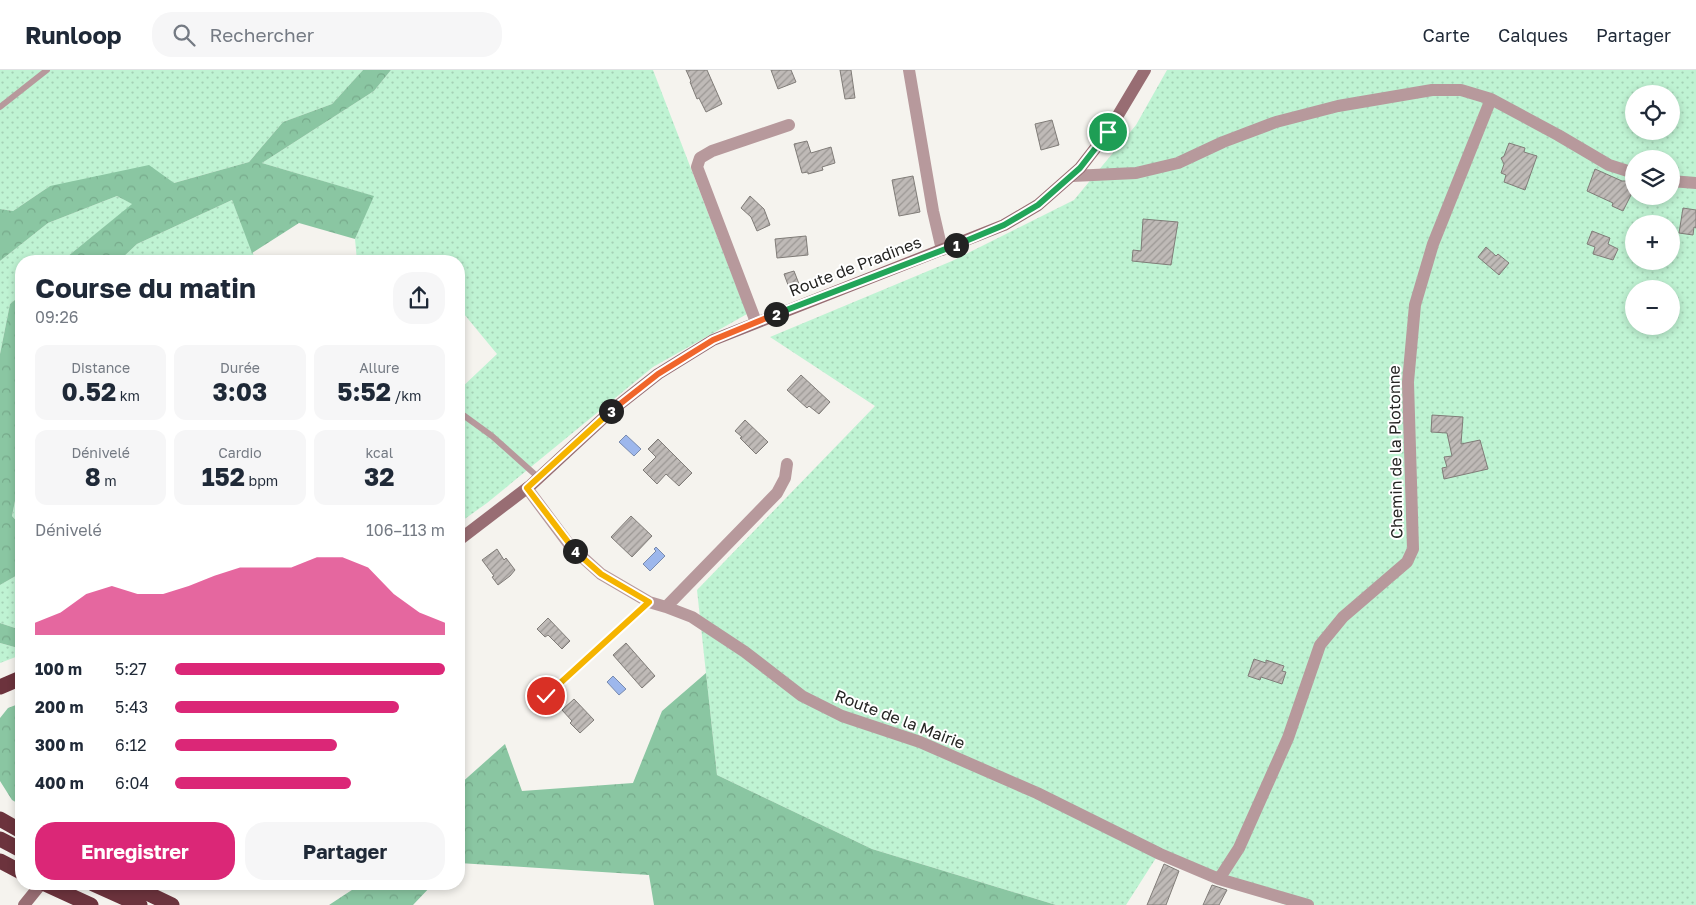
<!DOCTYPE html>
<html lang="fr">
<head>
<meta charset="utf-8">
<style>
	body { margin:0; font-family:"Golos Text",sans-serif; background:#f6f6f7; color:#1f2937; height:100vh; display:flex; flex-direction:column; font-size:19px; white-space:nowrap }
	* { box-sizing:border-box; margin:0 }
	p { font-size:16px; color:#747a83 }
	.icon { flex:none; width:28px; height:28px; fill:none; stroke:currentColor; stroke-width:2; stroke-linecap:round; stroke-linejoin:round }
	.map { position:relative; flex:1; overflow:hidden }
	.side { position:absolute; left:15px; top:185px; width:450px; height:635px; display:flex; flex-direction:column; background:#fff; border-radius:20px; box-shadow:0 2px 8px #0003 }
	.side>* { flex:none }
	.fabs { position:absolute; left:1625px; top:15px; display:grid; gap:10px }
	.fabs a { display:grid; place-items:center; width:55px; height:55px; border-radius:50%; background:#fff; box-shadow:0 2px 8px #0003; font-size:25px }
	.pin { position:absolute; display:grid; place-items:center; width:42px; height:42px; color:#fff; margin:-21px; border:2px solid #fff; border-radius:50%; box-shadow:0 1px 5px #0007 }
	.km { position:absolute; width:25px; height:25px; margin:-12px; border-radius:50%; background:#222; color:#fff; font-size:14px; line-height:25px; text-align:center }
	.round { display:grid; place-items:center; flex:none; width:52px; height:52px; border-radius:20px; background:#f6f6f7 }
	.head { display:flex; align-items:center; justify-content:space-between; height:85px; padding:0 20px }
	h1 { font-size:28px; font-weight:700; line-height:38px }
	.figures { display:grid; grid-template-columns:repeat(3,1fr); gap:8px; height:85px; padding:5px 20px }
	.figures div { display:grid; align-content:center; border-radius:12px; background:#f6f6f7; text-align:center }
	.figures b { font-size:25px; font-weight:700 }
	.figures small { font-size:14px; font-weight:400 }
	.figures p { font-size:14px }
	.chart { height:140px; padding:10px 20px }
	.chart p { display:flex; justify-content:space-between }
	.chart svg { width:100%; height:90px; margin-top:5px; fill:#db2777; opacity:.7 }
	.action { display:flex; gap:10px; margin-top:auto; padding:10px 20px }
	.action a { flex:1; height:58px; border-radius:20px; background:#db2777; color:#fff; font-size:20px; font-weight:700; line-height:58px; text-align:center }
	.action a+a { background:#f6f6f7; color:#1f2937 }
	ul { padding:0 20px; list-style:none; font-size:16px }
	li { display:grid; grid-template-columns:80px 60px 1fr; align-items:center; height:38px }
	li i { height:12px; border-radius:6px; background:#db2777 }
	header { display:flex; align-items:center; gap:30px; box-sizing:border-box; height:70px; padding:0 25px; background:#fff; border-bottom:1px solid #e0e1e3 }
	header strong { font-size:24px }
	nav { display:flex; gap:28px; margin-inline-start:auto; font-size:18px }
	.search { width:350px; height:45px; background:#f6f6f7; display:flex; align-items:center; gap:12px; box-sizing:border-box; padding:0 18px; border-radius:20px; color:#747a83; font-size:19px }
	.map>svg:first-child { display:block }
</style>
</head>
<body>
<header>
<strong>Runloop</strong>
<div class="search"><svg class="icon" aria-label="search" viewBox="0 0 24 24"><circle cx="10" cy="10" r="6"/><path d="M15 15l6 6"/></svg>Rechercher</div>
<nav><a>Carte</a><a>Calques</a><a>Partager</a></nav>
</header>
<div class="map">
<svg width="1696" height="835" viewBox="0 0 1696 835">
	<defs>
		<pattern id="grass-dots" width="8" height="8" patternUnits="userSpaceOnUse" patternTransform="scale(1.25)"><rect width="8" height="8" fill="#bff3d3"/><path d="M2 2h.1M6 6h.1" fill="none" stroke="#a4d0b5" stroke-width="1.8" stroke-linecap="round"/></pattern>
		<pattern id="forest-crowns" width="20" height="18" patternUnits="userSpaceOnUse" patternTransform="scale(1.25)"><rect width="20" height="18" fill="#8ac6a2"/><path d="M2 6a3 3 0 1 1 6 0M12 15a3 3 0 1 1 6 0" fill="none" stroke="#77aa8b"/></pattern>
		<pattern id="building-hatch" width="6" height="6" patternUnits="userSpaceOnUse" patternTransform="scale(1.25)"><rect width="6" height="6" fill="#bfbab7"/><path d="M-1 1l2-2M0 6l6-6M5 7l2-2" fill="none" stroke="#9b9794"/></pattern>
	</defs>
	<rect width="100%" height="100%" fill="#f5f3ee"/>
	<path fill="url(#grass-dots)" fill-rule="evenodd" d="M 0,0 L 363,0 L 332,34 L 283,52 L 249,92 L 174,113 L 50,116 L 13,141 L 0,139 Z
		M 391,0 L 653,0 L 747,244 L 653,297 L 487,433 L 459,453 L 459,320 L 497,284 L 459,238 L 459,191 L 357,191 L 355,169 L 373,126 L 262,93 L 374,21 Z
		M 1167,0 L 1696,0 L 1696,835 L 1286,835 L 1156,788 L 1126,835 L 1056,835 L 872,779 L 717,705 L 697,520 L 875,336 L 770,267 L 952,191 L 1074,130 L 1136,55 ZM 1634,24 L 1671,24 L 1671,61 L 1634,61 ZM 1634,89 L 1671,89 L 1671,126 L 1634,126 ZM 1634,154 L 1671,154 L 1671,191 L 1634,191 ZM 1634,219 L 1671,219 L 1671,256 L 1634,256 Z
		M 117,126 L 133,134 L 62,191 L 21,191 L 21,225 L 10,234 L 0,284 L 0,191 L 48,153 Z
		M 232,130 L 256,191 L 119,191 L 137,174 Z
		M 21,401 L 21,456 L 12,446 Z
		M 21,503 L 21,560 L 0,553 L 0,515 Z
		M 0,573 L 18,578 L 21,573 L 21,585 L 0,593 Z"/>
	<path fill="url(#forest-crowns)" d="M 363,0 L 391,0 L 374,21 L 262,93 L 374,126 L 355,169 L 299,153 L 252,183 L 232,130 L 137,174 L 119,191 L 62,191 L 132,134 L 117,126 L 48,153 L 0,191 L 0,139 L 13,141 L 50,116 L 149,95 L 174,113 L 249,92 L 283,52 L 332,34 Z
		M 21,225 L 21,401 L 12,446 L 21,456 L 21,503 L 0,515 L 0,284 L 10,234 Z
		M 0,553 L 21,560 L 21,573 L 18,578 L 0,573 Z
		M 706,603 L 717,705 L 872,779 L 1056,835 L 654,835 L 649,805 L 459,793 L 459,715 L 505,674 L 522,721 L 633,713 L 662,641 Z
		M 21,633 L 21,735 L 12,730 L 0,711 L 0,648 L 8,638 Z
		M 361,814 L 433,814 L 413,835 L 329,835 Z"/>
	<path fill="#9db7ec" stroke="#798baf" d="M 626,365 L 641,379 L 634,386 L 619,372 Z
		M 656,477 L 665,486 L 650,501 L 643,494 L 656,481 L 654,479 Z
		M 613,606 L 626,619 L 619,625 L 607,612 Z"/>
	<path fill="url(#building-hatch)" stroke="#807c78" d="M 686,0 L 707,0 L 722,34 L 706,42 L 699,28 L 697,29 L 690,12 L 691,11 Z
		M 771,0 L 791,0 L 796,12 L 778,19 Z
		M 840,0 L 851,0 L 855,28 L 845,29 Z
		M 1052,50 L 1059,75 L 1041,80 L 1035,54 Z
		M 807,71 L 811,83 L 831,77 L 835,93 L 822,97 L 823,100 L 808,104 L 808,102 L 802,103 L 794,74 Z
		M 1509,73 L 1525,78 L 1524,82 L 1537,86 L 1525,120 L 1504,112 L 1506,105 L 1501,103 L 1504,94 L 1501,88 L 1504,86 Z
		M 1595,99 L 1622,111 L 1631,111 L 1629,115 L 1634,119 L 1623,141 L 1612,136 L 1613,133 L 1587,121 Z
		M 913,106 L 920,142 L 899,146 L 892,110 Z
		M 750,126 L 764,139 L 770,155 L 757,161 L 751,147 L 741,138 Z
		M 1683,138 L 1696,140 L 1696,158 L 1694,157 L 1693,165 L 1679,163 Z
		M 1143,149 L 1178,152 L 1171,195 L 1132,191 L 1133,180 L 1141,181 Z
		M 1592,161 L 1610,168 L 1608,174 L 1618,179 L 1613,190 L 1593,184 L 1595,177 L 1587,174 Z
		M 806,166 L 808,185 L 777,188 L 775,169 Z
		M 1486,177 L 1496,186 L 1498,184 L 1509,193 L 1499,205 L 1478,187 Z
		M 794,201 L 801,219 L 791,223 L 784,204 Z
		M 801,305 L 830,332 L 819,344 L 809,336 L 807,338 L 787,320 Z
		M 1432,345 L 1463,347 L 1461,374 L 1480,370 L 1488,399 L 1444,409 L 1442,398 L 1447,397 L 1444,387 L 1452,386 L 1447,363 L 1431,362 Z
		M 745,350 L 768,372 L 756,384 L 740,368 L 742,367 L 735,361 Z
		M 658,369 L 692,403 L 679,416 L 666,404 L 657,414 L 643,400 L 656,387 L 648,379 Z
		M 631,446 L 652,466 L 632,487 L 611,467 Z
		M 497,479 L 504,490 L 506,488 L 515,500 L 510,506 L 498,515 L 492,507 L 494,506 L 482,490 Z
		M 548,548 L 570,571 L 562,579 L 548,565 L 545,567 L 537,559 Z
		M 626,573 L 655,606 L 642,618 L 613,585 Z
		M 1254,589 L 1266,593 L 1266,590 L 1284,596 L 1282,601 L 1286,602 L 1282,614 L 1261,607 L 1260,610 L 1248,606 Z
		M 574,629 L 594,650 L 580,663 L 570,653 L 572,651 L 562,640 Z
		M 1164,794 L 1179,801 L 1166,835 L 1147,835 Z
		M 1212,815 L 1227,820 L 1219,835 L 1203,835 Z"/>
	<g fill="none" stroke-linecap="round" stroke-linejoin="round">
		<path stroke="#b7999c" stroke-width="6" d="M 0,37 L 47,0
			M 459,342 L 492,366 L 539,408
			M 546,635 L 546,626 L 649,532"/>
		<path stroke="#b7999c" stroke-width="12" d="M 909,0 L 933,141 L 942,180
			M 1072,106 L 1136,103 L 1178,93 L 1223,72 L 1276,52 L 1338,36 L 1432,20 L 1461,20 L 1491,29 L 1558,65 L 1609,95 L 1634,103
			M 1671,111 L 1696,113
			M 756,252 L 697,97 L 700,88 L 712,81 L 789,55
			M 527,418 L 571,477 L 601,504 L 649,532 L 666,537 L 692,547 L 745,582 L 802,626 L 842,646 L 920,672 L 1037,723 L 1160,784 L 1219,809 L 1308,835
			M 666,537 L 777,423 L 785,408 L 787,394
			M 1219,809 L 1239,778 L 1288,668 L 1320,575 L 1343,547 L 1407,492 L 1413,479 L 1408,312 L 1415,235 L 1433,174 L 1491,29"/>
		<path stroke="#986d73" stroke-width="12" d="M 459,470 L 531,415 L 611,341 L 658,304 L 713,270 L 1004,155 L 1038,135 L 1080,98 L 1108,62 L 1145,0
			M 24,835 L 41,814"/>
		<path stroke="#6c333d" stroke-width="15" d="M 0,617 L 21,608
			M 0,749 L 21,761
			M 0,769 L 21,780
			M 0,791 L 21,802
			M 45,814 L 91,835
			M 93,814 L 140,835
			M 128,814 L 172,835"/>
	</g>
	<g fill="none" stroke-linecap="round" stroke-linejoin="round">
		<g stroke="#fff" stroke-width="10">
			<path id="split-1" d="M 956,175 L 1004,155 L 1038,135 L 1080,98 L 1108,62"/>
		</g>
		<g stroke="#fff" stroke-width="10">
			<path id="split-2" d="M 776,244 L 956,175"/>
		</g>
		<g stroke="#fff" stroke-width="10">
			<path id="split-3" d="M 611,341 L 658,304 L 713,270 L 776,244"/>
		</g>
		<g stroke="#fff" stroke-width="10">
			<path id="split-4" d="M 575,481 L 527,418 L 611,341"/>
		</g>
		<g stroke="#fff" stroke-width="10">
			<path id="split-5" d="M 546,626 L 649,532 L 601,504 L 575,481"/>
		</g>
		<use href="#split-1" stroke="#22a559" stroke-width="6"/>
		<use href="#split-2" stroke="#22a559" stroke-width="6"/>
		<use href="#split-3" stroke="#f0652b" stroke-width="6"/>
		<use href="#split-4" stroke="#f5b400" stroke-width="6"/>
		<use href="#split-5" stroke="#f5b400" stroke-width="6"/>
	</g>
	<g text-anchor="middle" dominant-baseline="central" stroke-width="4" stroke-linejoin="round" paint-order="stroke">
		<g font-size="16" fill="#242422" stroke="#fff">
			<text transform="translate(855 196) rotate(-21)">Route de Pradines</text>
			<text transform="translate(1395 382) rotate(-91)">Chemin de la Plotonne</text>
			<text transform="translate(900 649) rotate(21)">Route de la Mairie</text>
		</g>
	</g>
</svg>
<div class="fabs">
<a><svg class="icon" aria-label="locate" viewBox="0 0 24 24"><circle cx="12" cy="12" r="6"/><path d="M12 2v4M12 18v4M2 12h4M18 12h4"/></svg></a>
<a><svg class="icon" aria-label="layers" viewBox="0 0 24 24"><path d="M12 4l9 5-9 5-9-5zM3 14l9 5 9-5"/></svg></a>
<a>+</a>
<a>−</a>
</div>
<div class="pin" style="left:1108px;top:62px;background:#1e9e55"><svg class="icon" aria-label="arrive" viewBox="0 0 24 24"><path d="M6 21V4h12l-3 4 3 4H6"/></svg></div>
<div class="pin" style="left:546px;top:626px;background:#d93025"><svg class="icon" aria-label="check" viewBox="0 0 24 24"><path d="M5 12l5 5 9-10"/></svg></div>
<b class="km" style="left:956px;top:175px">1</b>
<b class="km" style="left:776px;top:244px">2</b>
<b class="km" style="left:611px;top:341px">3</b>
<b class="km" style="left:575px;top:481px">4</b>
<section class="side">
<div class="head"><div><h1>Course du matin</h1><p>09:26</p></div><a class="round"><svg class="icon" aria-label="share" viewBox="0 0 24 24"><path d="M12 15V3M7 8l5-5 5 5M5 13v7h14v-7"/></svg></a></div>
<div class="figures">
<div><p>Distance</p><b>0.52<small> km</small></b></div>
<div><p>Durée</p><b>3:03</b></div>
<div><p>Allure</p><b>5:52<small> /km</small></b></div>
</div>
<div class="figures">
<div><p>Dénivelé</p><b>8<small> m</small></b></div>
<div><p>Cardio</p><b>152<small> bpm</small></b></div>
<div><p>kcal</p><b>32</b></div>
</div>
<div class="chart"><p><span>Dénivelé</span>106–113 m</p>
<svg viewBox="0 0 160 44" preserveAspectRatio="none"><path d="M0 44V38L10 33L20 24L30 20L40 24L50 24L60 20L70 15L80 11L90 11L100 11L110 6L120 6L130 11L140 24L150 33L160 38V44z"/></svg>
</div>
<ul>
<li><b>100 m</b>5:27<i style="width:100%"></i></li>
<li><b>200 m</b>5:43<i style="width:83%"></i></li>
<li><b>300 m</b>6:12<i style="width:60%"></i></li>
<li><b>400 m</b>6:04<i style="width:65%"></i></li>
</ul>
<div class="action"><a>Enregistrer</a><a>Partager</a></div>
</section>
</div>
</body>
</html>
